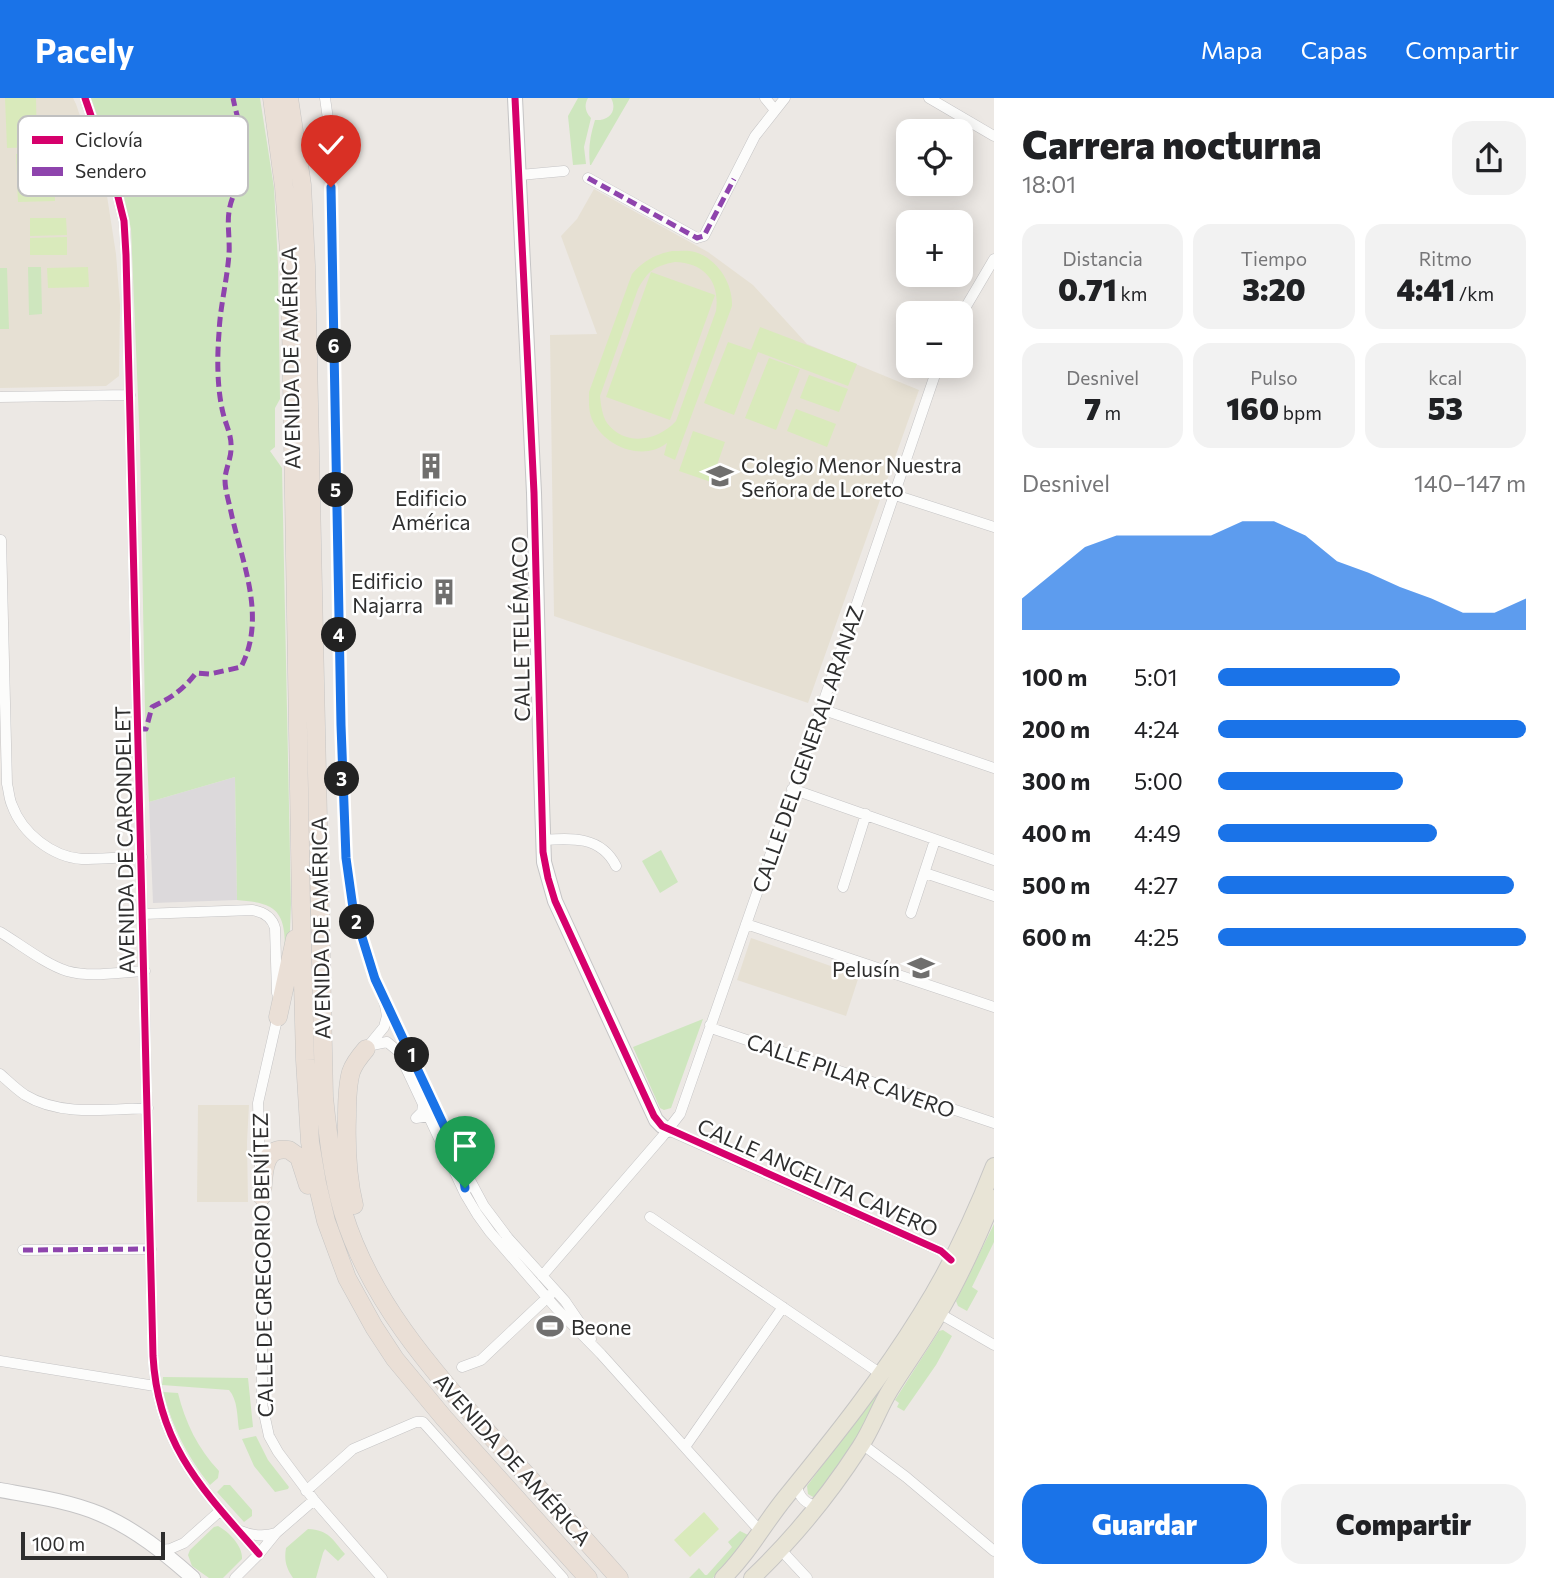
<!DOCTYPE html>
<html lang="es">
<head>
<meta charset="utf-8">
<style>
	body { margin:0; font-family:Commissioner,sans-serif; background:#f2f2f2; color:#202124; height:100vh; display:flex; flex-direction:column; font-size:26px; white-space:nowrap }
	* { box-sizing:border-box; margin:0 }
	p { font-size:23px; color:#757577 }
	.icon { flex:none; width:38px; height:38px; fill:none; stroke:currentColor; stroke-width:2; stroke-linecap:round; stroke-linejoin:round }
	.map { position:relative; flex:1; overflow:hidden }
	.side { display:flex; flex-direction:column; background:#fff; width:560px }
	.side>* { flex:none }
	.tools { position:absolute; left:896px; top:21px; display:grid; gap:14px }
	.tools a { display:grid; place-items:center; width:77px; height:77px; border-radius:14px; background:#fff; box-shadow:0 4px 18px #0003; font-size:35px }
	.scale { position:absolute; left:21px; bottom:18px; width:144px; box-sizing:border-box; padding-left:7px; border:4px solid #2e2e2e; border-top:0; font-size:19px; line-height:24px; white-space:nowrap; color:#2e2e2e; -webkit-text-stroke:5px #fff; paint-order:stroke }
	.pin { position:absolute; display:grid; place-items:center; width:60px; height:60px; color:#fff; margin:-72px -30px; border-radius:50% 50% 50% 0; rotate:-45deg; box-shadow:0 0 7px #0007 }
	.pin .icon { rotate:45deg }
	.km { position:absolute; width:35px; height:35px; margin:-18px; border-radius:50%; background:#222; color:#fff; font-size:19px; line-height:35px; text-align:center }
	.round { display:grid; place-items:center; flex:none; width:74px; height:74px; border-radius:21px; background:#f2f2f2 }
	.summary { display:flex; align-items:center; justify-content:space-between; height:119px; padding:0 28px }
	h1 { font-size:38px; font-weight:800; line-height:52px }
	.figures { display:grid; grid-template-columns:repeat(3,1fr); gap:10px; height:119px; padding:7px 28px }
	.figures div { display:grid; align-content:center; border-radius:18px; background:#f2f2f2; text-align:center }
	.figures b { font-size:30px; font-weight:800 }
	.figures small { font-size:19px; font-weight:400 }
	.figures p { font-size:19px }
	.chart { height:196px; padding:14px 28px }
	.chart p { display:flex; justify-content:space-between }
	.chart svg { width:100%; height:126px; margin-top:7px; fill:#1a73e8; opacity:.7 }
	.primary-button { display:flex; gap:14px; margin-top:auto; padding:14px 28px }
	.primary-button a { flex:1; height:80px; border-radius:21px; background:#1a73e8; color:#fff; font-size:28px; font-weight:800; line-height:80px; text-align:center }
	.primary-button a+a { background:#f2f2f2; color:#202124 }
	ul { padding:0 28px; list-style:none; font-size:23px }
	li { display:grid; grid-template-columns:112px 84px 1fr; align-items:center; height:52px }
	li i { height:18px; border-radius:9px; background:#1a73e8 }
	header { display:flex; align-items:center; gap:42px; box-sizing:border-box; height:98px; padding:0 35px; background:#1a73e8; color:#fff }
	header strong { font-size:33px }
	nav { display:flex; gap:38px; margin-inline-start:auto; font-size:24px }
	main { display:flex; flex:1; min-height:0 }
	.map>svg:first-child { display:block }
</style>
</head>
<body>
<header>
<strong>Pacely</strong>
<nav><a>Mapa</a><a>Capas</a><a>Compartir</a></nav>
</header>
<main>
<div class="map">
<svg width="994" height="1480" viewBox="0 0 994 1480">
	<rect width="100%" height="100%" fill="#ece8e4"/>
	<path fill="#dcd9db" d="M 235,679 L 237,802 L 153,805 L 149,704 Z"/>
	<path fill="#e6e0d3" d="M 0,0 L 73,0 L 76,6 L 107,98 L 116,156 L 120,207 L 119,278 L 106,288 L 0,290 Z
		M 594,91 L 708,154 L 753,187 L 807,246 L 919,292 L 808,605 L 554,518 L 550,237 L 597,236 L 561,138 L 577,121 Z
		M 751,840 L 859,878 L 846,918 L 737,882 Z
		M 198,1007 L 249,1007 L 247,1044 L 248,1104 L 197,1104 Z"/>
	<path fill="#cee6be" d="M 91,0 L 260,0 L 274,90 L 278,166 L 280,301 L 275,310 L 275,349 L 270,353 L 282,370 L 291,806 L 290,832 L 285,867 C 284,849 289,819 270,809 C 261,804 248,803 237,802 L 235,679 L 149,704 L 145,614 L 140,347 L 131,131 L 122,89 Z
		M 578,0 L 588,0 C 584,7 585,14 591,20 L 584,49 L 586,66 L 573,67 L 568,18 Z
		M 611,0 L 630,0 L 591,67 L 590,67 C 588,51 590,38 595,22 C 609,23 618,13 611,0 Z
		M 41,169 L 42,216 L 29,217 L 28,169 Z
		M 0,170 L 7,170 L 9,231 L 0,231 Z
		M 661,752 L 678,784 L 660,795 L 642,763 Z
		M 703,921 L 671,1010 L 664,1012 L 660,1010 L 633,949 Z
		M 994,1126 L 994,1144 L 972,1189 L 978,1193 L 967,1213 L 958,1208 L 956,1203 Z
		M 943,1232 L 952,1238 L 936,1267 L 904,1313 L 897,1309 L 899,1305 L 895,1302 L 939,1233 Z
		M 910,1245 L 845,1362 L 815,1400 L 808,1396 L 807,1388 L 882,1288 Z
		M 163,1279 L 248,1280 L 253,1329 L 239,1332 C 237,1319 238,1302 229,1292 L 162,1287 Z
		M 163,1294 L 178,1295 C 185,1324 198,1351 219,1373 L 218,1380 L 210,1387 C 187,1358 173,1330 163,1294 Z
		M 256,1338 L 268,1362 L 289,1389 L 288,1391 L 275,1394 L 254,1368 L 242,1341 Z
		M 224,1387 L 230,1387 L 252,1412 L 252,1418 L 244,1424 L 217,1394 Z
		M 218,1428 C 229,1434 243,1448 242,1461 L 223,1480 L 209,1480 L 192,1468 L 188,1457 L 190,1452 L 214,1429 Z
		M 308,1431 C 329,1432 332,1441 345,1456 L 338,1463 L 325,1451 L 323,1455 L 316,1480 L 293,1480 C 286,1470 284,1462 286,1450 Z
		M 740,1433 L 748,1437 L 746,1441 L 713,1480 L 689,1480 L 699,1470 L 705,1477 L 707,1477 L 732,1449 L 728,1444 Z"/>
	<path fill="#d9eabb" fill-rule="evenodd" d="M 5,0 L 36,0 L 37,49 L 7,50 Z
		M 54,54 L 54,76 L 17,77 L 16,56 Z
		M 54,82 L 55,103 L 18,104 L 17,83 Z
		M 30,120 L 66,120 L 67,137 L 30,138 Z
		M 67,139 L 67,157 L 30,157 L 30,140 Z
		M 672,153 C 680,153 688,152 695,154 C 718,161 733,186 732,208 L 675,362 L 664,357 L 667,345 C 644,363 609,350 595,327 C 588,316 589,306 589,294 L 632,176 C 643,163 656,156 672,153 ZM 675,164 C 705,165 720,184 716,213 L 676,323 C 658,343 625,349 607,325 C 602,317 601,307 600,298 L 638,191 C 648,173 654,168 675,164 Z
		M 88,169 L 89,189 L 48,190 L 47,170 Z
		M 651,174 L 715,197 L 670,322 L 606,299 Z
		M 760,229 L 857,266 L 848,288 L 758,254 L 734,317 L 704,305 L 728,244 L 751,252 Z
		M 769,260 L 800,271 L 776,332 L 745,320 Z
		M 809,277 L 848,291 L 839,314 L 800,300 Z
		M 796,311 L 836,326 L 827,349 L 787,333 Z
		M 693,333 L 725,344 L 711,384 L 679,373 Z
		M 704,1414 L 719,1431 L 690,1459 L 674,1442 Z"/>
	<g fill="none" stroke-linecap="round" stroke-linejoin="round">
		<g stroke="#c5c4c5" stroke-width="11">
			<path id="street" d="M 85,0 L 116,91 L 124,123 L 126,157 L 153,1258 C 158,1348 203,1392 259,1456
				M 325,0 L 330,35 L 331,59 L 336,398 L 341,627 L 346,760 L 353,810 L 363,845 L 385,907 L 387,918 L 384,929 L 366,951
				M 765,0 L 775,12
				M 929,0 L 994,38
				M 520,77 L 564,73
				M 588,80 L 697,140 L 704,138 L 755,38 L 785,0
				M 961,217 L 994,161
				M 0,299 L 130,297
				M 895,397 L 994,429
				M 1,442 L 7,686 C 9,693 9,701 12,707 C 22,735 52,759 82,761 C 102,761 122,759 142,759
				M 821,611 L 994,670
				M 792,691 L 994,762
				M 543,742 C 572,740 601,738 616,768
				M 925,775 L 994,798
				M 843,789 L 866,716
				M 911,815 L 935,742
				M 143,816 L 252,812 C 264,814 272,819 275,830 L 277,895
				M 746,826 L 994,909
				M 0,834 C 20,846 45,866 67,873 C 91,880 120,874 145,873
				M 388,906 L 463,1069 L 484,1108 L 508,1140 L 565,1203 L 591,1241
				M 710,927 L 714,931 L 994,1025
				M 372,947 L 387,944 L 398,953 L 465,1096 L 477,1116 L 490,1134 L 556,1210 L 601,1256 L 760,1433
				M 0,976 C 8,983 16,991 25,997 C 61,1019 109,1011 148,1010
				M 423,1007 L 422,1014 L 416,1020 L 429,1018
				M 668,1032 L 941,1153 L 951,1162
				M 260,1071 L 258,1005 L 278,917
				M 262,1093 L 262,1306 L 269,1338 L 278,1354 L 314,1402 L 382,1480
				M 650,1119 L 881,1276
				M 23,1152 L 151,1151
				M 542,1178 L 662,1039 L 680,1016 L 821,611 L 938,268
				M 937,1214 L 994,1247
				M 0,1263 L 155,1288
				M 462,1269 L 481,1262 L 550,1197
				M 862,1346 L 906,1379 L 994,1453
				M 685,1349 L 783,1209
				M 796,1387 C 800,1400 805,1406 818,1408
				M 306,1393 L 353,1351 L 416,1324 L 423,1324 L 563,1480
				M 276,1435 L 314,1402
				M 161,1452 L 170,1451 L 184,1445 L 221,1412
				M 781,1452 L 807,1480
				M 235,1480 L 259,1456 L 276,1435 C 264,1439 253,1438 241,1433"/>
		</g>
		<g stroke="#c5c4c5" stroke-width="16">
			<path id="secondary" d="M 515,0 L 534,395 L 541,674 L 544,764 L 555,803 L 656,1022 L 662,1028 L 668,1032
				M 0,1392 C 33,1398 69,1403 100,1416 C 135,1431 165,1455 193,1480"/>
		</g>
		<g stroke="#c6c5c4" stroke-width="18">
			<path id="primary" d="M 723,1480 C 747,1457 764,1426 785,1400 C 833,1341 881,1281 921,1216 C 950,1170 974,1119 994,1068
				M 752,1480 C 794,1440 829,1397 860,1349 C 872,1331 879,1310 890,1292 C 906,1266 924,1242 939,1215 C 960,1179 978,1139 994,1100"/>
		</g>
		<g stroke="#c6c5c4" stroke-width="19">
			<path id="highway" d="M 272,0 L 284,89 L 290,166 L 301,807 L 305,962 L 310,1044 L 317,1085 L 326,1123 L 347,1180 L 374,1229 L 395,1261 L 444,1320 L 588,1480
				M 289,0 L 302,87 L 306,167 L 324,999 C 328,1037 332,1076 343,1114 C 371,1206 436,1276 498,1346 C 539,1390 579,1435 619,1480
				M 278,919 L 295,841
				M 262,1098 C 264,1079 261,1047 289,1052 L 299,1059 L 308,1087
				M 354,1107 C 347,1078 346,1048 347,1018 C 347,1004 347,988 351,974 C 354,965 360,958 366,951"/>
		</g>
		<use href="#street" stroke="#fcfcfb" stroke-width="10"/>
		<use href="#secondary" stroke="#fcfcfb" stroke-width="14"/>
		<use href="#primary" stroke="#e8e4d6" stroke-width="16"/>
		<use href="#highway" stroke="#eadfd6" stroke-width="18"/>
		<path stroke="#8e44ad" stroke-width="5" stroke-dasharray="10 5" stroke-linecap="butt" d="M 588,80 L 697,140 L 704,138 L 706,134 L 734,81
			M 138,631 L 146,631 L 152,609 C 171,600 183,592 196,575 L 210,576 L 241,569 C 267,519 242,465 231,414 C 229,404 225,392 225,382 C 225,372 231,361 231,351 C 232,337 226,328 223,315 C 217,290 217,261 219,235 C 220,209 227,183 229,156 C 230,143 227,125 229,114 C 231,96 244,80 245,63 C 245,42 237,20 233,0
			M 23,1152 L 151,1151"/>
		<g stroke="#fff" stroke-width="11">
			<path id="cycleway" d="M 85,0 L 116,91 L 124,123 L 126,157 L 153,1258 C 158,1348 203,1392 259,1456
				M 515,0 L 534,395 L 543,754 L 548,780 L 555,803 L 654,1018 L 662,1028 L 941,1153 L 951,1162"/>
		</g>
		<use href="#cycleway" stroke="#d6006c" stroke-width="7"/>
	</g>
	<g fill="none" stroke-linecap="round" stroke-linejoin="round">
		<g stroke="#fff" stroke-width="14">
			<path id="route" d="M 331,89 L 341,627 L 346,760 L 353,810 L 375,881 L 453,1047 C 453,1063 464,1075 465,1090"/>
		</g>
		<use href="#route" stroke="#1a73e8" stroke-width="9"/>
	</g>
	<defs>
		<g id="building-bare" transform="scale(2.1)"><path d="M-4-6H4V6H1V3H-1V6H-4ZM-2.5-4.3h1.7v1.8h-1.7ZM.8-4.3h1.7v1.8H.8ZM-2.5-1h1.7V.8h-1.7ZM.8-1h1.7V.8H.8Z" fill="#706f6e" stroke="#fff" stroke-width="2.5" paint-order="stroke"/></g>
		<g id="school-bare" transform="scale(2.1)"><path d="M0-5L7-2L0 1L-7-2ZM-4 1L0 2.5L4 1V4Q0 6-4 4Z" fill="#706f6e" stroke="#fff" stroke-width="2.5" paint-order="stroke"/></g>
		<g id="stadium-bare" transform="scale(2.1)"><path d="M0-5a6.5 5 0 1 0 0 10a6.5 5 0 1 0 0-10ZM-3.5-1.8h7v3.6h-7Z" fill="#706f6e" stroke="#fff" stroke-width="2.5" paint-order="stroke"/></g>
	</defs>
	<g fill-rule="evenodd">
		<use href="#building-bare" x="431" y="368"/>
		<use href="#school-bare" x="720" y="378"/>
		<use href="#building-bare" x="444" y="494"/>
		<use href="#school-bare" x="921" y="870"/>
		<use href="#stadium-bare" x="550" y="1228"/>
	</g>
	<g text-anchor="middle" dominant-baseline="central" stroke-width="5" stroke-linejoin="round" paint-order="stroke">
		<g font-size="21" fill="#2e2e2e" stroke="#fff">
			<text transform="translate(290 260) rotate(-91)">AVENIDA DE AMÉRICA</text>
			<text transform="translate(520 531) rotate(-91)">CALLE TELÉMACO</text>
			<text transform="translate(807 651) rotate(-71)">CALLE DEL GENERAL ARANAZ</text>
			<text transform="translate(124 742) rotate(-91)">AVENIDA DE CARONDELET</text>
			<text transform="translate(320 830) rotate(-91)">AVENIDA DE AMÉRICA</text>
			<text transform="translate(851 977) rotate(19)">CALLE PILAR CAVERO</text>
			<text transform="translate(818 1079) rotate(24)">CALLE ANGELITA CAVERO</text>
			<text transform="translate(262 1167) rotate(-91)">CALLE DE GREGORIO BENÍTEZ</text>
			<text transform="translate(513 1361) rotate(48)">AVENIDA DE AMÉRICA</text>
		</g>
		<g font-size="21" fill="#2e2e2e" stroke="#fff" text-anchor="start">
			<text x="741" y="366">Colegio Menor Nuestra<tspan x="741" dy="24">Señora de Loreto</tspan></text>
			<text x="431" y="399" text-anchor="middle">Edificio<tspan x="431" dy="24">América</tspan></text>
			<text x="423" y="482" text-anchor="end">Edificio<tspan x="423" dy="24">Najarra</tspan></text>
			<text x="900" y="870" text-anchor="end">Pelusín</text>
			<text x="571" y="1228">Beone</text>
		</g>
	</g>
	<rect x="18" y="18" width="230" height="80" rx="10" fill="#fff" stroke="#c0c0c0" stroke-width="2"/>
	<rect x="32" y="38" width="31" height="8" fill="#d6006c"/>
	<rect x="32" y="69" width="31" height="9" fill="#8e44ad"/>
	<g font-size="19" fill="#2e2e2e">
		<text x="75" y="49">Ciclovía</text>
		<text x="75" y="80">Sendero</text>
	</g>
</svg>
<div class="tools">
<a><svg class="icon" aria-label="locate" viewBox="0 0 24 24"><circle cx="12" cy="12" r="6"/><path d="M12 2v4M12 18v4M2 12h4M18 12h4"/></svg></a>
<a>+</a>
<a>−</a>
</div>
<div class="scale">100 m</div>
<div class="pin" style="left:465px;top:1090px;background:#1e9e55"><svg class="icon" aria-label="arrive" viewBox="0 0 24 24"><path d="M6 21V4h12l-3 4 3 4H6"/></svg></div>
<div class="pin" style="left:331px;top:89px;background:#d93025"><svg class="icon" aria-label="check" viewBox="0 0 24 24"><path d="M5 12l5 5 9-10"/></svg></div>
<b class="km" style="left:412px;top:957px">1</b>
<b class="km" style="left:357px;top:824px">2</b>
<b class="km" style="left:342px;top:681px">3</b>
<b class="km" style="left:339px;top:537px">4</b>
<b class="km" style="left:336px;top:392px">5</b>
<b class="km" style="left:334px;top:248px">6</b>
</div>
<section class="side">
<div class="summary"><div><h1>Carrera nocturna</h1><p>18:01</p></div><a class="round"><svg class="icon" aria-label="share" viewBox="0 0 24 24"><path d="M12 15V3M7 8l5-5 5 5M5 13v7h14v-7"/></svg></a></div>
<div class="figures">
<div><p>Distancia</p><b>0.71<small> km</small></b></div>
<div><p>Tiempo</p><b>3:20</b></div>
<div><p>Ritmo</p><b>4:41<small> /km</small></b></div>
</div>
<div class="figures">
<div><p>Desnivel</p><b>7<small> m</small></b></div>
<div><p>Pulso</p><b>160<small> bpm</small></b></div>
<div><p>kcal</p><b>53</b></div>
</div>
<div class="chart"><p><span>Desnivel</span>140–147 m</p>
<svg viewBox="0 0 160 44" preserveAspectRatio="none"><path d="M0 44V33L10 24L20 15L30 11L40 11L50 11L60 11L70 6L80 6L90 11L100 20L110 24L120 29L130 33L140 38L150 38L160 33V44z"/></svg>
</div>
<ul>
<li><b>100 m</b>5:01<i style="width:59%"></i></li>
<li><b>200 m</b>4:24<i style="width:100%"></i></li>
<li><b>300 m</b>5:00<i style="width:60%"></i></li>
<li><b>400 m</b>4:49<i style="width:71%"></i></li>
<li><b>500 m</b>4:27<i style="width:96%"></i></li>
<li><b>600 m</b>4:25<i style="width:100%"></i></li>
</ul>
<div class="primary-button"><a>Guardar</a><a>Compartir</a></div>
</section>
</main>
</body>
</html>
